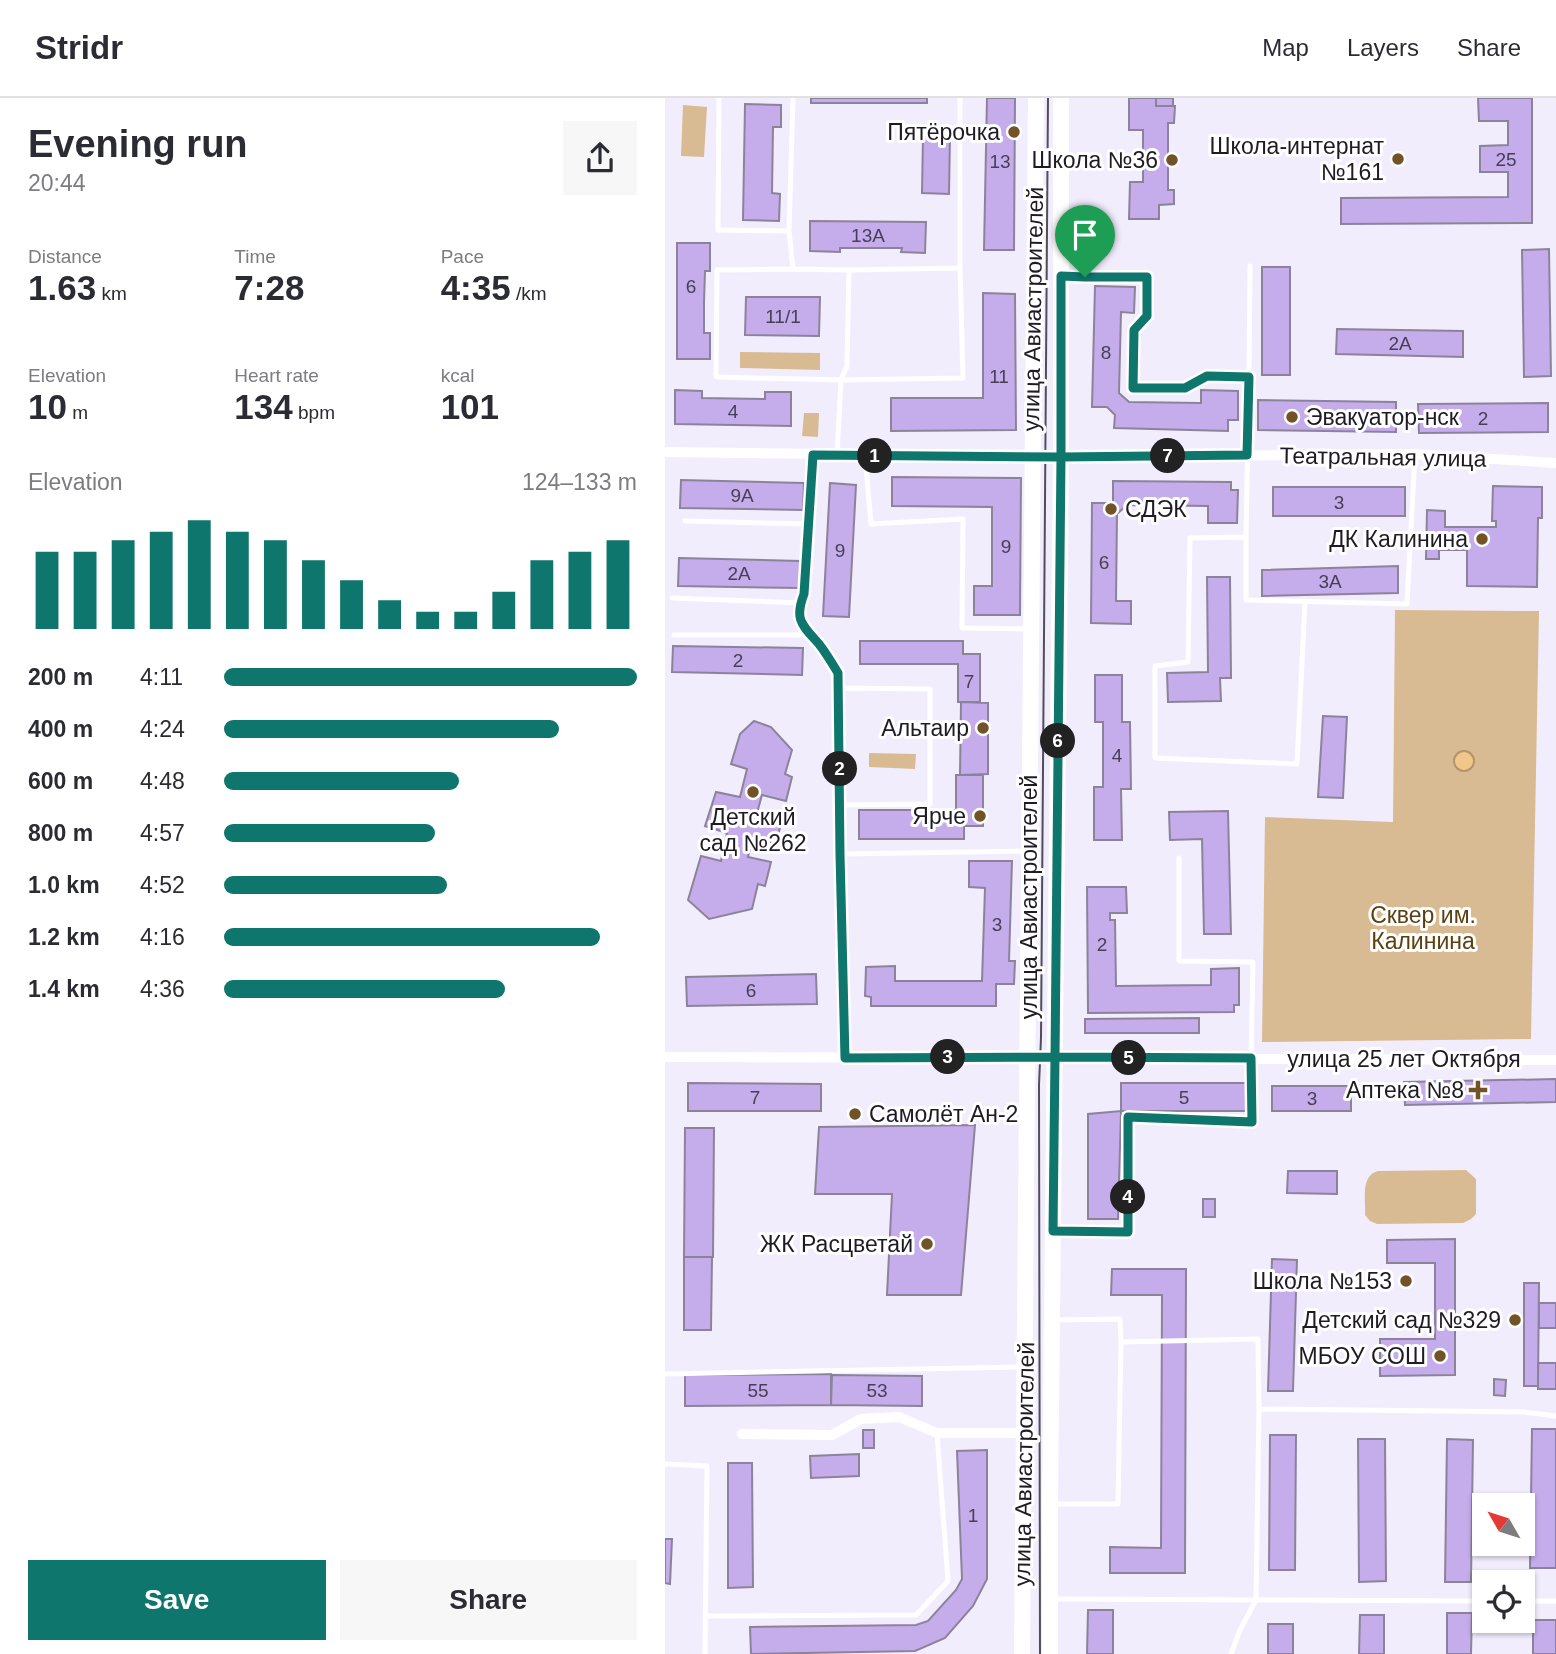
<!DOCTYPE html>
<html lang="en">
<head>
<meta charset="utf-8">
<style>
	body { margin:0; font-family:Helvetica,sans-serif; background:#f7f7f7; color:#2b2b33; height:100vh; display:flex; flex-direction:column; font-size:26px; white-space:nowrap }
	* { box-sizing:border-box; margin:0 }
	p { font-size:23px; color:#7c7c81 }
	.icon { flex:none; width:38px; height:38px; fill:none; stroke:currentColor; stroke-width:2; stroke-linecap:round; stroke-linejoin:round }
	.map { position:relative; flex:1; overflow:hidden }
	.drawer { display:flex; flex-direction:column; background:#fff; width:665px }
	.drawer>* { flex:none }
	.needle { width:46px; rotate:309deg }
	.tools { position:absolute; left:807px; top:1395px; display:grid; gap:14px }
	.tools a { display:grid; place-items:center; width:63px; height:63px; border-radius:0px; background:#fff; box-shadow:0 2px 5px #0004; font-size:35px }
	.pin { position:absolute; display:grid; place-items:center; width:60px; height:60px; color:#fff; margin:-72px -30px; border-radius:50% 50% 50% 0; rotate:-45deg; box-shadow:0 0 7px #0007 }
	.pin .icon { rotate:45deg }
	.km { position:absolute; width:35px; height:35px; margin:-18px; border-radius:50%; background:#222; color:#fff; font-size:19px; line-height:35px; text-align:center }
	.round { display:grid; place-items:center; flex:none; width:74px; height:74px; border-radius:0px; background:#f7f7f7 }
	.headline { display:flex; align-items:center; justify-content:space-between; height:119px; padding:0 28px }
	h1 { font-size:38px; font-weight:700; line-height:52px }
	.metrics { display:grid; grid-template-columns:repeat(3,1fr); gap:10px; height:119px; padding:7px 28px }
	.metrics div { display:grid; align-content:center }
	.metrics b { font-size:35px; font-weight:700 }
	.metrics small { font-size:19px; font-weight:400 }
	.metrics p { font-size:19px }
	.chart { height:196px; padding:14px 28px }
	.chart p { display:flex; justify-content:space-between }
	.chart svg { width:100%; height:126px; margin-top:7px; stroke:#0f766e; stroke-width:6 }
	.button { display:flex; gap:14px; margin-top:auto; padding:14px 28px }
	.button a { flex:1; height:80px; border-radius:0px; background:#0f766e; color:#fff; font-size:28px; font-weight:700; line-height:80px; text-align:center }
	.button a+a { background:#f7f7f7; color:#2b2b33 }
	ul { padding:0 28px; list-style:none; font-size:23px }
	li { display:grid; grid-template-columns:112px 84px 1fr; align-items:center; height:52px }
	li i { height:18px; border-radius:9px; background:#0f766e }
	header { display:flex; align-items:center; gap:42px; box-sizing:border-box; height:98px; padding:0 35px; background:#fff; border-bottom:2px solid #e1e1e2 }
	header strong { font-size:33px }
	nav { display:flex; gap:38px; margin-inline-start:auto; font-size:24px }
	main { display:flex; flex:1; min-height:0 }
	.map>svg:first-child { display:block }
</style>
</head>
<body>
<header>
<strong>Stridr</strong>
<nav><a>Map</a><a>Layers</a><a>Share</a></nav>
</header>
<main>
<section class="drawer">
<div class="headline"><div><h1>Evening run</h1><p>20:44</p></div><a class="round"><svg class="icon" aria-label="share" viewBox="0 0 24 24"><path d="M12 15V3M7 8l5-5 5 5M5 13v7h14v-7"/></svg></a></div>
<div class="metrics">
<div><p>Distance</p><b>1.63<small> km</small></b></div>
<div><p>Time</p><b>7:28</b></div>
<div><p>Pace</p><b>4:35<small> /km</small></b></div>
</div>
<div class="metrics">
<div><p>Elevation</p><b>10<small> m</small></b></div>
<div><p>Heart rate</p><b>134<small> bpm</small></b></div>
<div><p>kcal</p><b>101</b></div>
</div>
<div class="chart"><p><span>Elevation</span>124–133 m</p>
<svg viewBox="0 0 160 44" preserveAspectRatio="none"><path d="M5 44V17M15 44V17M25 44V13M35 44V10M45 44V6M55 44V10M65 44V13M75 44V20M85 44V27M95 44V34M105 44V38M115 44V38M125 44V31M135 44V20M145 44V17M155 44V13"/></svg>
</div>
<ul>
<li><b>200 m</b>4:11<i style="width:100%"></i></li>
<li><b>400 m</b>4:24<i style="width:81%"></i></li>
<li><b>600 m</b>4:48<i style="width:57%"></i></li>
<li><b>800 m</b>4:57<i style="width:51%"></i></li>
<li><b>1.0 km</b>4:52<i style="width:54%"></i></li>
<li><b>1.2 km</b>4:16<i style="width:91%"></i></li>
<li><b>1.4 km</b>4:36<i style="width:68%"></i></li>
</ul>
<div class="button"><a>Save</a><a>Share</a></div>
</section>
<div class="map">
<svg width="891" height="1556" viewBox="0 0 891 1556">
	<rect width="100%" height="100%" fill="#f2edfd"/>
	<path fill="#d8bb93" d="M 18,7 L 42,9 L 39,59 L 16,58 Z
		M 75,254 L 155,255 L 155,272 L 75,270 Z
		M 139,315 L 154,315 L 153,339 L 137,338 Z
		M 730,512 L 874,513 L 866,941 L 597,944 L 600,719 L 728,724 Z
		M 204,655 L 251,656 L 250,671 L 204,669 Z
		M 801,1072 L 811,1081 L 811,1116 L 806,1121 L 798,1125 L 712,1126 L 705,1123 L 700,1117 C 701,1102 695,1078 713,1073 Z"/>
	<path fill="#f1c68a" stroke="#b2936b" stroke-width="2" d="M789 663a10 10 0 1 1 20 0a10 10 0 1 1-20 0Z"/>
	<path fill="#c5aceb" stroke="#8c839b" stroke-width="2" d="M 146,0 L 262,0 L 262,5 L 146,5 Z
		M 322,0 L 350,0 L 349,152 L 319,152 Z
		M 464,0 L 491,0 L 491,8 L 510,8 L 509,25 L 503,25 L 503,92 L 509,92 L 509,106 L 494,107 L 494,121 L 464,121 L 465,84 L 478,84 L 478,32 L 464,32 Z
		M 491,0 L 508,0 L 508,8 L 491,8 Z
		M 813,0 L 867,0 L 867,125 L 676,126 L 676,100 L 843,99 L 843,74 L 815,74 L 815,48 L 843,47 L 843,23 L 814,23 Z
		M 80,6 L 116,7 L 116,29 L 108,29 L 107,95 L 115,96 L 114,123 L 78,122 Z
		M 258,38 L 285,38 L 284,96 L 257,95 Z
		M 145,123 L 261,124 L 260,155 L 236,154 L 237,150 L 175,150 L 175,154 L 145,153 Z
		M 12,145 L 45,145 L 45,173 L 40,173 L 39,204 L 39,235 L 45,235 L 45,261 L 12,261 Z
		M 884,151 L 886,278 L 859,279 L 857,152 Z
		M 597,169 L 625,169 L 625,277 L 597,277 Z
		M 430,188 L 470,189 L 469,215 L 456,214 L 454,295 L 464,304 L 536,305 L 536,292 L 573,293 L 573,322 L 563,322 L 563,333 L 449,330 L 450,317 L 442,309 L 427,309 Z
		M 318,195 L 350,196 L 351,332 L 226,333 L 226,300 L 318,300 Z
		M 81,199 L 155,199 L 154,238 L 80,237 Z
		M 672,231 L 798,233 L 798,259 L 671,256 Z
		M 10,292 L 37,293 L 37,300 L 100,301 L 100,294 L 126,294 L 126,328 L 10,326 Z
		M 593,302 L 731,304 L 731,334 L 593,332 Z
		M 883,305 L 883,334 L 754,335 L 753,306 Z
		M 227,379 L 356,380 L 355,517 L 309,517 L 309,488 L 327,488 L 327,409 L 227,408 Z
		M 16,382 L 139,385 L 138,412 L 15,410 Z
		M 448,383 L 566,384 L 566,392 L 573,392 L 572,425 L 543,425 L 543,408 L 462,407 L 452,416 L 451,503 L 466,503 L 466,526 L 426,525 L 427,405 L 448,405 Z
		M 165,385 L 191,387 L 184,519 L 158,518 Z
		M 828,388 L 877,389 L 877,420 L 873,420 L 872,489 L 802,488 L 802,452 L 774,452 L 774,461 L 761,461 L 762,412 L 780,413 L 780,429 L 831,429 L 831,423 L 827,423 Z
		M 608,389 L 740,389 L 740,418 L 608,418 Z
		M 14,460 L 135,463 L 135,490 L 13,488 Z
		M 733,468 L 733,495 L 597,498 L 597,472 Z
		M 542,479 L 565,479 L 566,580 L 555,580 L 556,603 L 503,604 L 502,575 L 543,574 Z
		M 195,543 L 298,543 L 298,556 L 315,556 L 315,604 L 293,604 L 293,566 L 195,566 Z
		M 8,548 L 138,550 L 137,577 L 7,574 Z
		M 430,577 L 457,577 L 457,624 L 465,624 L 466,691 L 456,691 L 457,742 L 429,742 L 429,689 L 438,689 L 438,624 L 430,624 Z
		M 296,604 L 323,605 L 323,676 L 295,677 Z
		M 658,618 L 682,619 L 678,700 L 653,699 Z
		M 89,623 L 106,629 L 127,652 L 120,676 L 127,679 L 121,703 L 97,697 L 92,715 L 117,721 L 111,746 L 87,741 L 83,759 L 106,764 L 100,788 L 93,786 L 87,811 L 44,821 L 23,802 L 36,758 L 56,763 L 62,735 L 40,728 L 51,694 L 75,699 L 82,671 L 66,666 L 75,636 Z
		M 291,677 L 318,677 L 318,728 L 299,728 L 299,741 L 194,741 L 194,712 L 291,712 Z
		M 563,713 L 566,836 L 539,836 L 537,741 L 505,742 L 504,714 Z
		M 304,763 L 347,763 L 344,863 L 350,863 L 349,886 L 331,886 L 331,908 L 206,908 L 206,899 L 200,898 L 201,869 L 230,868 L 230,883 L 317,883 L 320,790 L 304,789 Z
		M 422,789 L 461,789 L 462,815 L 445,815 L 445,822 L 450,822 L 451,888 L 546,887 L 546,871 L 574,870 L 574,907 L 569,907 L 569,914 L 423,915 Z
		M 151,876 L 152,906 L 22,908 L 21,879 Z
		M 534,920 L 534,935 L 420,935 L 420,921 Z
		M 891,981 L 891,1004 L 740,1007 L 739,984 Z
		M 23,985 L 156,986 L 156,1013 L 23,1013 Z
		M 456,985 L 582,985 L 582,1013 L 456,1013 Z
		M 607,988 L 686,988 L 686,1013 L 607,1013 Z
		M 456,1013 L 453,1121 L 423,1121 L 423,1016 Z
		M 310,1027 L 296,1197 L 222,1197 L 227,1096 L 150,1096 L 154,1029 Z
		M 20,1030 L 49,1030 L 48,1159 L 19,1159 Z
		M 623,1073 L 672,1073 L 672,1096 L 622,1095 Z
		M 538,1101 L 550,1101 L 550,1119 L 538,1119 Z
		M 790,1141 L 790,1277 L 715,1278 L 715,1241 L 770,1241 L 770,1165 L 722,1165 L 722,1142 Z
		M 19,1159 L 47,1159 L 46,1232 L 19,1232 Z
		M 607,1161 L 632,1162 L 628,1293 L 603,1293 Z
		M 447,1171 L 521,1171 L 520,1475 L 445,1475 L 445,1449 L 496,1450 L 497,1197 L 446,1197 Z
		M 859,1185 L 874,1185 L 873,1288 L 859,1288 Z
		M 874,1205 L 891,1205 L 891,1230 L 874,1230 Z
		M 873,1265 L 891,1265 L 891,1291 L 873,1291 Z
		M 166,1276 L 166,1307 L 20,1308 L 20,1277 Z
		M 167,1277 L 257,1278 L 257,1308 L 166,1307 Z
		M 829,1281 L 841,1282 L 840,1298 L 829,1297 Z
		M 867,1331 L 891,1331 L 891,1470 L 865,1470 Z
		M 198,1332 L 209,1332 L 209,1350 L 198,1350 Z
		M 605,1337 L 631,1337 L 630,1472 L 604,1472 Z
		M 693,1341 L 720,1341 L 721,1483 L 694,1484 Z
		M 782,1341 L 808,1342 L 806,1484 L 780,1484 Z
		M 322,1352 L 322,1481 L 308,1508 L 280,1540 L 250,1553 L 86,1556 L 85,1529 L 251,1527 L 263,1523 L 291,1492 L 297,1481 L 292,1353 Z
		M 194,1356 L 194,1378 L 146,1380 L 145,1358 Z
		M 63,1365 L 87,1365 L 88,1489 L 63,1490 Z
		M 0,1441 L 7,1441 L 5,1486 L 0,1485 Z
		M 423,1512 L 448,1512 L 448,1556 L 422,1556 Z
		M 782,1515 L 807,1515 L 806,1556 L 782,1556 Z
		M 695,1517 L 719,1517 L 719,1556 L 694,1556 Z
		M 868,1522 L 891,1522 L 891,1556 L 868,1556 Z
		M 603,1526 L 628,1526 L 628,1556 L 603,1556 Z"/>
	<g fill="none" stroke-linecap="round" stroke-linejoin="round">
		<path stroke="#fff" stroke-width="5" d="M 54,0 L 53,132 L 124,133
			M 295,0 L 295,170
			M 128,171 L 124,133 L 128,0
			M 399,178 L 482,179 L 482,218 L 469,232 L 468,290 L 520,290 L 542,278 L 584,279 L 581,439 L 525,440 L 523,564 L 490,568 L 490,660 L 632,666 L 640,503
			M 584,279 L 585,168
			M 172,356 L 176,282 L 182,268 L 184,172 L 128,171 L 52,172 L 51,279 L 176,282 L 298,280 L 295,170 L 184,172
			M 148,357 L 139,496 C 129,522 137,527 154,546 C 161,555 167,565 173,575 L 175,756 L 180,960
			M 200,358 L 206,426 L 298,421 L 297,530 L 362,531
			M 20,423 L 143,426
			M 581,439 L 581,502 L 742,506 L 750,356
			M 7,500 L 135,505
			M 9,537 L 145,537
			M 173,590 L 265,591 L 265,706 L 175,707
			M 175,756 L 361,753
			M 391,1133 L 463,1134 L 463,1019 L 587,1024 L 586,960 L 588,864 L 514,863 L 514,760
			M 388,1222 L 455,1221 L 456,1244 L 593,1241 L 594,1311 L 859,1314 L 891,1318
			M 0,1276 L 357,1269
			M 0,1366 L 42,1368 L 40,1556
			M 388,1406 L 453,1406 L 456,1244
			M 389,1501 L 819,1503
			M 858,1503 L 891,1503
			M 40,1518 L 251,1517 L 283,1483 L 272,1335
			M 566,1556 L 575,1532 L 591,1502 L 594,1311"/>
		<path stroke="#fff" stroke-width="10" d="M 0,354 L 172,356 L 200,358 L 396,359 L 750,356 L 891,365
			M 0,959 L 891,962
			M 77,1336 L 167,1337 L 196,1321 L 234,1319 L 272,1335 L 359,1335"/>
		<path stroke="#fff" stroke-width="16" d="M 357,1556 L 371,0
			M 385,1556 L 385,1406 L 396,359 L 396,0"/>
		<path stroke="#524e59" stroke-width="2" d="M 375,1556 L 374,987 L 376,940 L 383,0"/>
	</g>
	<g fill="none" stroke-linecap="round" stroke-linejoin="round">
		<g stroke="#fff" stroke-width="14">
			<path id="route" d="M 420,179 L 396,178 L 396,359 L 148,357 L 139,496 C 129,522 137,527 154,546 C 161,555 167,565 173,575 L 175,756 L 180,960 L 390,959 L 388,1133 L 463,1134 L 463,1019 L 587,1024 L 586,960 L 390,959 L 396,359 L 582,357 L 584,279 L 542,278 L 520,290 L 468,290 L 469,232 L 482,218 L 482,179 L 420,179"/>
		</g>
		<use href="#route" stroke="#0f766e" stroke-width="9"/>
	</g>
	<g fill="#715327" stroke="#fff" stroke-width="2.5">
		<circle cx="349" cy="34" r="7"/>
		<circle cx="733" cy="61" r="7"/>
		<circle cx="507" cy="62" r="7"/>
		<circle cx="627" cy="319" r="7"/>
		<circle cx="446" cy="411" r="7"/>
		<circle cx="817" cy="441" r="7"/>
		<circle cx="318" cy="630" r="7"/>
		<circle cx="88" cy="694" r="7"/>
		<circle cx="315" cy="718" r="7"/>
		<path d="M809.5 981.5h7v7h7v7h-7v7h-7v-7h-7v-7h7z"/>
		<circle cx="190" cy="1016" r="7"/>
		<circle cx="262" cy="1146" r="7"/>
		<circle cx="741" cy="1183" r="7"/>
		<circle cx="850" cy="1222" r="7"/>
		<circle cx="775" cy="1258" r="7"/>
	</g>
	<g text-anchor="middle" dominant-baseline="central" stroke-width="6" stroke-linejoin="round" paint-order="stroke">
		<g font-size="19" fill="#483f56">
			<text x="841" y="61">25</text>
			<text x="335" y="63">13</text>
			<text x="203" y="137">13А</text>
			<text x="26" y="188">6</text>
			<text x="118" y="218">11/1</text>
			<text x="735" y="245">2А</text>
			<text x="441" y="254">8</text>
			<text x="334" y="278">11</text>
			<text x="68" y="313">4</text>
			<text x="818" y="320">2</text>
			<text x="77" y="397">9А</text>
			<text x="674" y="404">3</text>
			<text x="341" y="448">9</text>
			<text x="175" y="452">9</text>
			<text x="439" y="464">6</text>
			<text x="74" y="475">2А</text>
			<text x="665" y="483">3А</text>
			<text x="73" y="562">2</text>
			<text x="304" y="583">7</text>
			<text x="452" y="657">4</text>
			<text x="332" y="826">3</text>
			<text x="437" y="846">2</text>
			<text x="86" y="892">6</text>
			<text x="90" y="999">7</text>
			<text x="519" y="999">5</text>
			<text x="647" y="1000">3</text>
			<text x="93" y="1292">55</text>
			<text x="212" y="1292">53</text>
			<text x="308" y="1417">1</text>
		</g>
		<g font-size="23" fill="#1e1b24" stroke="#fff" text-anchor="end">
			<text x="335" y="34">Пятёрочка</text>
			<text x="719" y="48">Школа-интернат<tspan x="719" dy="26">№161</tspan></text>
			<text x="493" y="62">Школа №36</text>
			<text x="641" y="319" text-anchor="start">Эвакуатор-нск</text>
			<text x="460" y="411" text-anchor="start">СДЭК</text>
			<text x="803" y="441">ДК Калинина</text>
			<text x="304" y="630">Альтаир</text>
			<text x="301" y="718">Ярче</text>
			<text x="88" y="719" text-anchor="middle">Детский<tspan x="88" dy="26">сад №262</tspan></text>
			<text x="799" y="992">Аптека №8</text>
			<text x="204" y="1016" text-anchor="start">Самолёт Ан-2</text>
			<text x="248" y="1146">ЖК Расцветай</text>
			<text x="727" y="1183">Школа №153</text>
			<text x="836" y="1222">Детский сад №329</text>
			<text x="761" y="1258">МБОУ СОШ</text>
		</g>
		<g font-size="23" fill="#1e1b24" stroke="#fff">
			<text transform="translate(368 211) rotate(-89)">улица Авиастроителей</text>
			<text transform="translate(718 359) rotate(1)">Театральная улица</text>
			<text transform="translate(364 799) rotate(-90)">улица Авиастроителей</text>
			<text x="739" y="961">улица 25 лет Октября</text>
			<text transform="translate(359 1366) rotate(-89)">улица Авиастроителей</text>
		</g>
		<g font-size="23" fill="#5c4011" stroke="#fff">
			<text x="758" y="817">Сквер им.<tspan x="758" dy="26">Калинина</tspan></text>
		</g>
	</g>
</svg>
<div class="tools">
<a><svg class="needle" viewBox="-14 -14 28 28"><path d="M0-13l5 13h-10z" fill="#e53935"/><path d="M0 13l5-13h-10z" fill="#7c7c81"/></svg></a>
<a><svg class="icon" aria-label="locate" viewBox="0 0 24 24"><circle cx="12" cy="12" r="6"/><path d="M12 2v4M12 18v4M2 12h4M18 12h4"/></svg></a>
</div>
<div class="pin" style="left:420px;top:179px;background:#1e9e55"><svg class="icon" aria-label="arrive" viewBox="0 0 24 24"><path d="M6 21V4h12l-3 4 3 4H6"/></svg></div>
<b class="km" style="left:210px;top:358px">1</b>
<b class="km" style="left:175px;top:671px">2</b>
<b class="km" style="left:283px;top:959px">3</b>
<b class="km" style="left:463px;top:1099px">4</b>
<b class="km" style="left:464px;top:960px">5</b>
<b class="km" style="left:393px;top:643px">6</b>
<b class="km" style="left:503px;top:358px">7</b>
</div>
</main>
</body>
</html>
